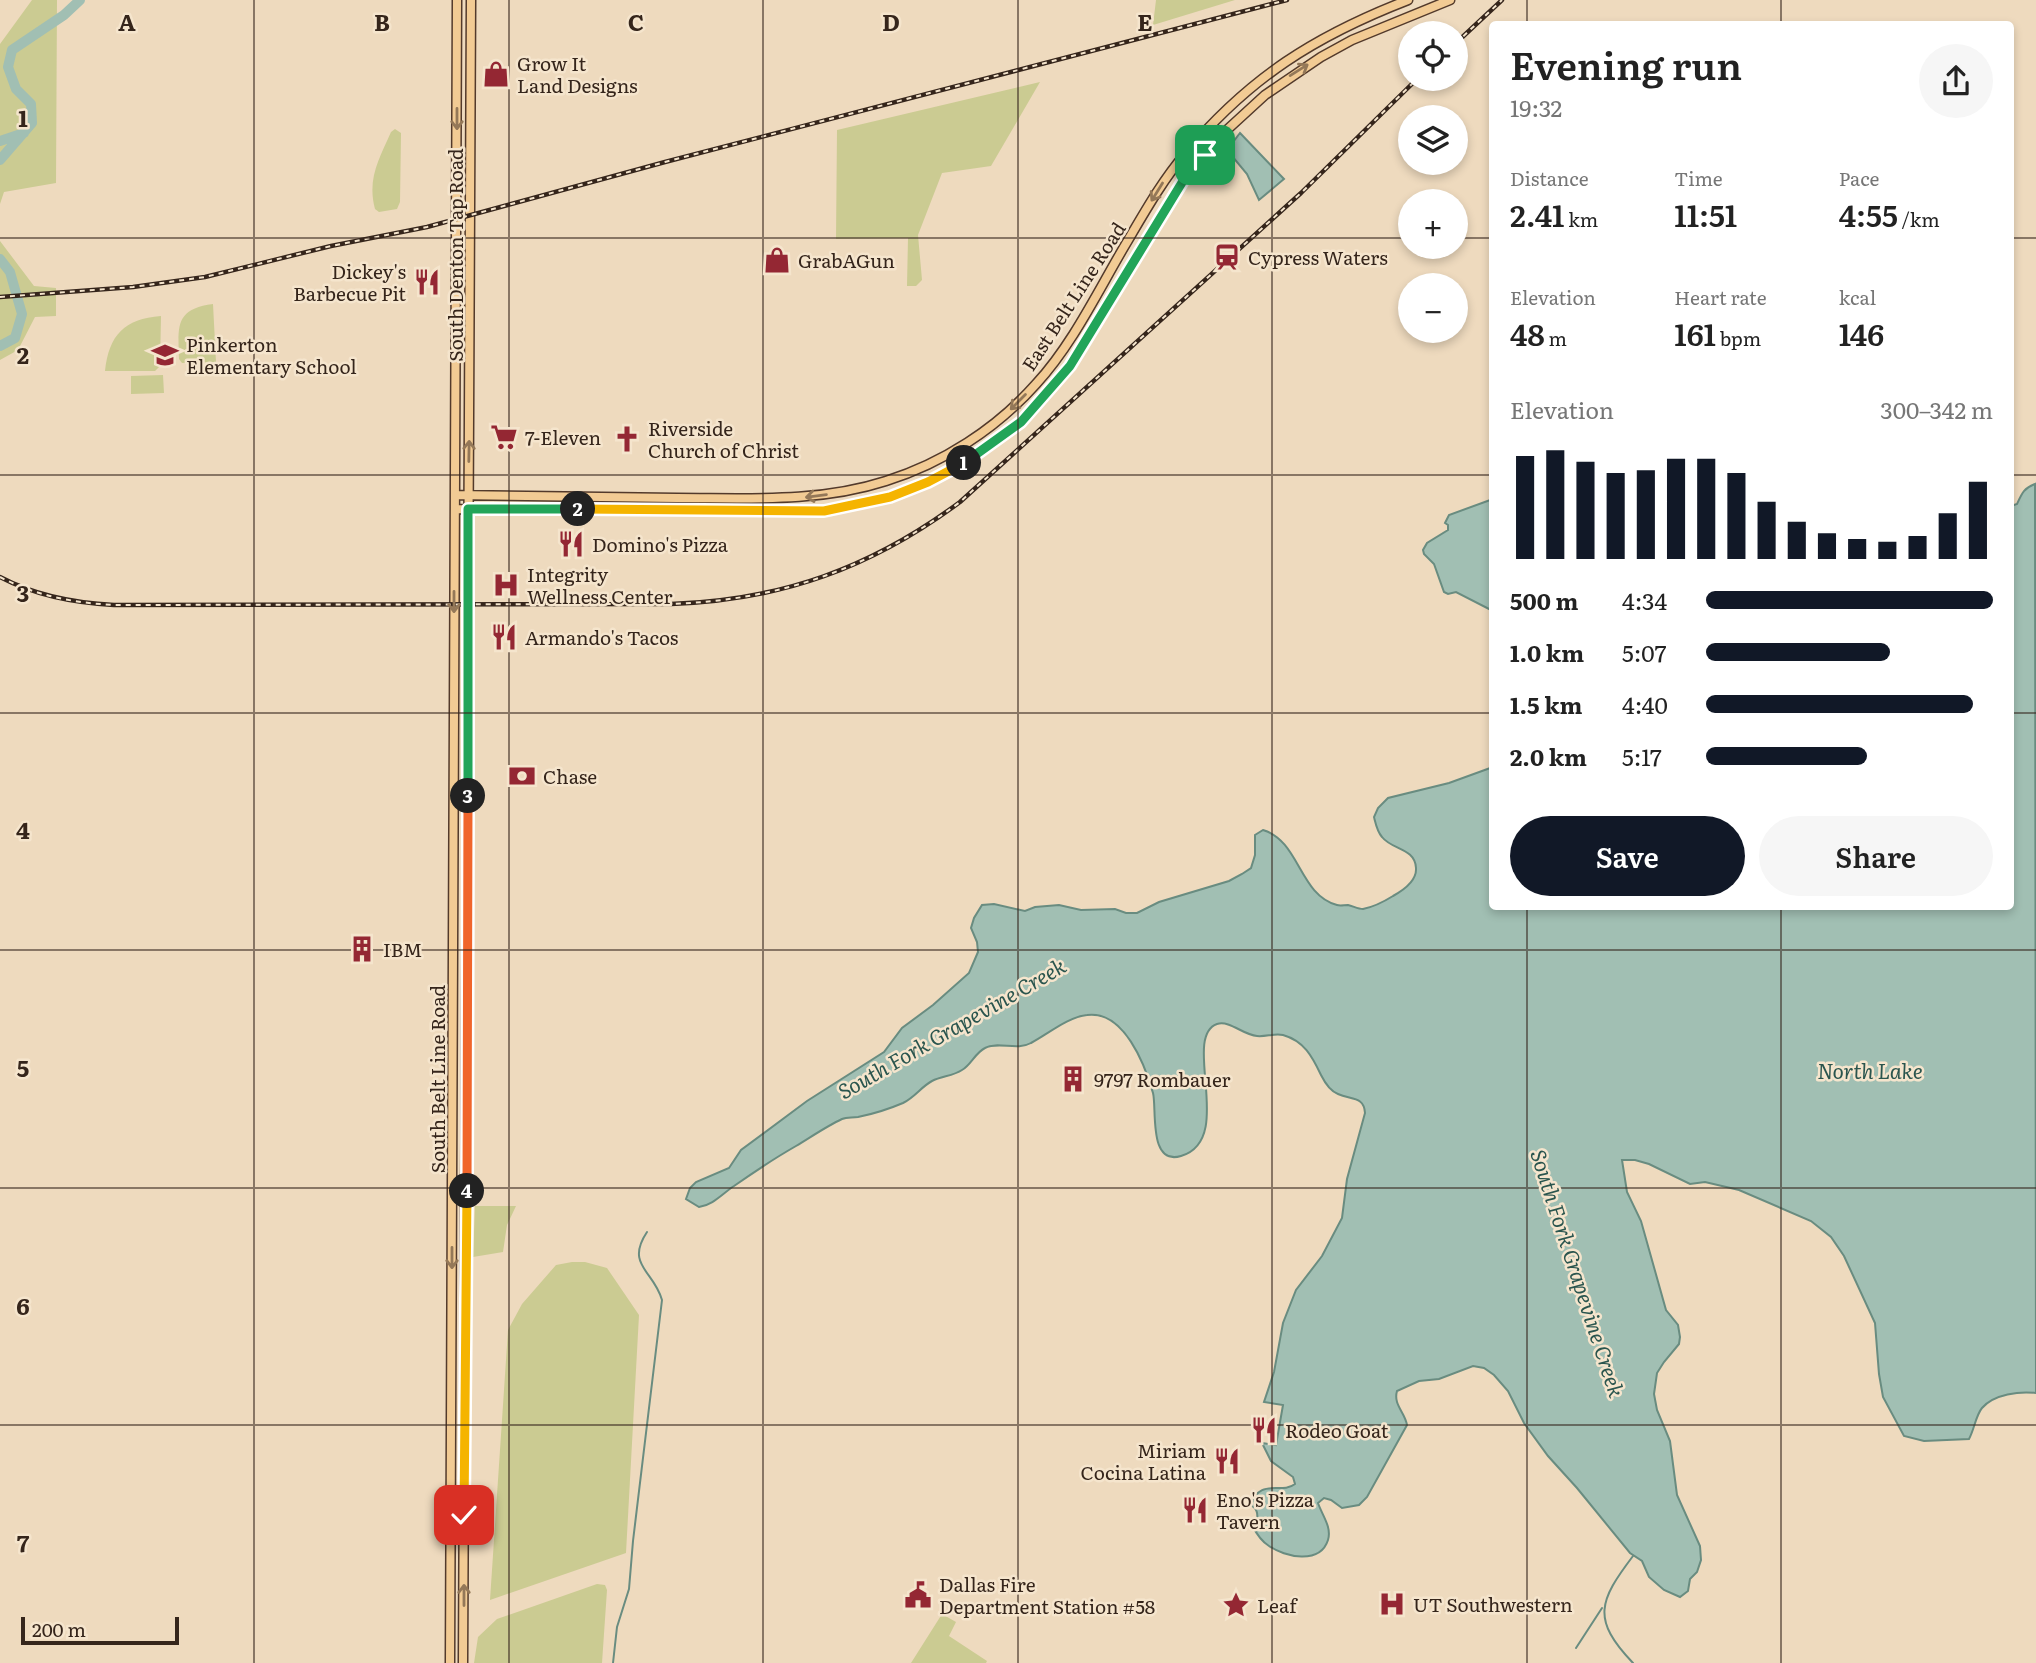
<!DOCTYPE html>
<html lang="en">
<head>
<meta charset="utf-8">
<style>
	body { margin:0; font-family:Literata,serif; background:#f6f6f6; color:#222; height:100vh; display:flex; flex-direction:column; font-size:26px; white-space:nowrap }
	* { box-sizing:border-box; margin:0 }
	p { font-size:23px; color:#767676 }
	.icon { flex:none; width:38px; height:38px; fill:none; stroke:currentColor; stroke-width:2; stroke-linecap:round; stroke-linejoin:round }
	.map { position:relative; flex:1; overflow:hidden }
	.panel { position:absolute; left:1489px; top:21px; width:525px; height:889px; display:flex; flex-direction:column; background:#fff; border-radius:7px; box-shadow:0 4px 10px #0003 }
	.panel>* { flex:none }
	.buttons { position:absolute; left:1398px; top:21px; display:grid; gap:14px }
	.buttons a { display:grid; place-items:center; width:70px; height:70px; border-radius:50%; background:#fff; box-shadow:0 4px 10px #0003; font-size:35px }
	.scale { position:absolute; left:21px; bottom:18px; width:158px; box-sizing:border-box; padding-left:7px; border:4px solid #35251b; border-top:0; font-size:19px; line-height:24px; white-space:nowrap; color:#35251b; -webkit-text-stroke:5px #f5e5cd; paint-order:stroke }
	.pin { position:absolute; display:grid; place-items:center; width:60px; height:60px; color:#fff; margin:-30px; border-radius:14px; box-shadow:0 4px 10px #0006 }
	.km { position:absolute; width:35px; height:35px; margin:-18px; border-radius:50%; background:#222; color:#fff; font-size:19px; line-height:35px; text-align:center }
	.round { display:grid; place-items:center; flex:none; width:74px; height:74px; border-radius:37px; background:#f6f6f6 }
	.head { display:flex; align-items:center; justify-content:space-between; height:119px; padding:0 21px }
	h1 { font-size:38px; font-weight:600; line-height:52px }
	.figures { display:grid; grid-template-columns:repeat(3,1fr); gap:10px; height:119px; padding:7px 21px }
	.figures div { display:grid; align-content:center }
	.figures b { font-size:30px; font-weight:600 }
	.figures small { font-size:19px; font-weight:400 }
	.figures p { font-size:19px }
	.chart { height:196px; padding:14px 21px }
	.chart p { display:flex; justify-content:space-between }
	.chart svg { width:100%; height:126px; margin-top:7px; stroke:#111827; stroke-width:6 }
	.primary-button { display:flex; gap:14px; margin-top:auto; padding:14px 21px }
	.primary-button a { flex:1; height:80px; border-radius:42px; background:#111827; color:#fff; font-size:28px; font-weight:600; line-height:80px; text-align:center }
	.primary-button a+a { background:#f6f6f6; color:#222 }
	ul { padding:0 21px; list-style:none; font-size:23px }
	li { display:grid; grid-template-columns:112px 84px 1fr; align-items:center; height:52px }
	li i { height:18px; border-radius:9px; background:#111827 }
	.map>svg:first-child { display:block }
</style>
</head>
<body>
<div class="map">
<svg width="2036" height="1663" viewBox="0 0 2036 1663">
	<rect width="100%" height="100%" fill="#eedabe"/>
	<path fill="#cbcb92" d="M 32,0 L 57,0 L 56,183 L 4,192 L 0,204 L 0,44 Z
		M 1156,0 L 1235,0 L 1153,25 Z
		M 1040,82 L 991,166 L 942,173 L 918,235 L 922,280 L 916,286 L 907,286 L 908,238 L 836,239 L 837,130 Z
		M 395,129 L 401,133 L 400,202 L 397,209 L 379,212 L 375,209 C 367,179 379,159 391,132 Z
		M 0,241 L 34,286 L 56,288 L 56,316 L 35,317 L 18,350 L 0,360 Z
		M 213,304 L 216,362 L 182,363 L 179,359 C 178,326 175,309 213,304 Z
		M 161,316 L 160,366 L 155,371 L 105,371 C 109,335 124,319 161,316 Z
		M 163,375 L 164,393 L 131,394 L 131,376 Z
		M 475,1206 L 516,1206 L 507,1225 L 503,1252 L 473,1257 Z
		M 572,1262 L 585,1262 L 607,1268 L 639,1315 L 626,1553 L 490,1600 L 508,1330 L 522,1304 L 556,1265 Z
		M 597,1584 L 605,1585 L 607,1590 L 602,1663 L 474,1663 L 478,1637 L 497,1619 Z
		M 942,1614 L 956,1622 L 949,1636 L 987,1661 L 986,1663 L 911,1663 Z"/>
	<path fill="#a1bfb3" stroke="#698c80" stroke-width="2" d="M 1240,133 L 1284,179 L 1259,200 L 1247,174 L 1227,150 Z
		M 2035,484 L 2036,1393 C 2020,1391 1994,1394 1982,1408 C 1976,1415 1974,1430 1969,1439 L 1924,1441 L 1904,1436 L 1883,1397 L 1879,1374 L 1875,1323 L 1844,1256 L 1831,1237 L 1811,1221 L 1739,1190 L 1705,1182 L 1690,1184 L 1649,1164 L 1635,1160 L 1622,1160 L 1627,1192 L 1641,1221 L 1666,1310 L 1678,1325 L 1680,1337 L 1679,1344 L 1664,1362 L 1657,1373 L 1654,1394 L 1657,1410 L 1670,1441 L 1677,1495 L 1700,1546 L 1701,1560 L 1697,1572 L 1690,1579 L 1688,1591 L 1680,1597 L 1664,1590 L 1649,1577 L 1642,1561 L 1630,1553 L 1577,1488 L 1548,1456 L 1524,1423 L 1508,1391 L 1494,1375 L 1484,1368 L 1473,1366 L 1439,1379 L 1419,1381 L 1397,1391 C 1393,1405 1405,1412 1407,1425 L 1367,1497 L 1359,1505 L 1342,1508 L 1331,1500 L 1324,1498 L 1318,1503 C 1322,1515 1332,1527 1328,1540 C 1320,1565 1285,1557 1269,1546 C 1261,1541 1256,1533 1252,1525 L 1257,1520 C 1258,1513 1257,1509 1251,1505 C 1260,1477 1281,1495 1295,1484 L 1293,1477 L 1271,1461 L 1262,1443 L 1276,1445 L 1283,1405 L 1264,1402 L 1274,1372 L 1283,1323 L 1296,1290 L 1322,1256 L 1342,1218 L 1347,1179 L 1365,1113 C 1364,1096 1351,1100 1338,1094 C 1330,1091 1325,1083 1321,1075 C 1312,1056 1304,1041 1283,1035 C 1274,1033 1266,1037 1257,1036 C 1243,1035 1230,1020 1217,1024 C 1181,1037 1236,1140 1181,1156 C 1148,1166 1157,1108 1153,1093 C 1145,1065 1124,1010 1087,1015 C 1068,1017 1048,1034 1031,1043 C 1017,1051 998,1041 985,1048 C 975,1053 971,1065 962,1070 C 953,1076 942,1076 932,1081 C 921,1087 915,1097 903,1103 C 889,1109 873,1114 858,1117 C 852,1118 847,1117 842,1119 C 827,1126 811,1137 796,1146 C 775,1158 754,1172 734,1186 C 722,1194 713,1205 699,1207 L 686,1199 L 690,1188 L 696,1182 L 729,1168 L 741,1150 L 807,1101 L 884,1052 L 902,1028 L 933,1005 L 969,973 L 978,952 L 977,942 L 971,928 L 974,918 L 982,905 L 994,904 L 1025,911 L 1035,907 L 1059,905 L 1081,910 L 1115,909 L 1126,913 L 1137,913 L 1159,902 L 1229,881 L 1242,874 L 1251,868 L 1255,855 L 1255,835 L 1263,830 C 1300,841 1299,895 1337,905 C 1340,906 1344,905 1348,905 C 1353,906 1358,909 1363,909 C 1373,907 1385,901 1393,896 C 1404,890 1417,881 1416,868 C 1415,848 1392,850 1382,837 C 1377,831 1376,825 1374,817 L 1378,808 L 1388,798 L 1449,783 L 1493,767 L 1493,906 L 2011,906 L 2011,506 L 2017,504 C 2022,493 2024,488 2035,484 Z
		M 1493,499 L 1493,611 L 1456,592 L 1448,594 L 1444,592 L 1434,564 L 1424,554 L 1423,550 L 1427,543 L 1448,530 L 1448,525 L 1445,523 L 1449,515 Z"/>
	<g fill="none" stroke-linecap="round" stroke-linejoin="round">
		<path stroke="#698c80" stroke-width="2" d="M 1576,1648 L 1602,1608
			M 613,1663 L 617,1627 L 629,1589 L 633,1541 L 662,1300 C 654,1271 625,1265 647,1232
			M 1633,1663 C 1591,1619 1599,1601 1633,1556"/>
		<path stroke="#a1bfb3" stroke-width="10" d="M 0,141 L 24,133
			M 0,160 L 32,123 L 31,104 L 16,89 L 8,67 L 12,50 L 64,15 L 80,0
			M 0,259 L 10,272 L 22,314 L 15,338 L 0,346"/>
		<g stroke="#533a2b" stroke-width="11">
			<path id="primary" d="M 455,495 C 529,496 603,497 677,498 C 748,498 818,503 886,481 C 943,463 996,429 1036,384 C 1072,345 1097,293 1124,247 C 1143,215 1161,182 1185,154 C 1250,77 1315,36 1408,0
				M 455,509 L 824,511 L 890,497 L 928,482 L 961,465 L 1021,422 L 1071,366 L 1186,176 L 1229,128 L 1265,95 L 1321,57 L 1352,40 L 1450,0
				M 450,1663 L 457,0
				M 463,1663 L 471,0"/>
		</g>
		<use href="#primary" stroke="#f2cb94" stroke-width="8"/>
		<g stroke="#35251b" stroke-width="4.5">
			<path id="rail" d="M 1456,43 L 1502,0
				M 0,297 L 133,287 L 205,277 L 331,246 L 427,227 L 665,162 L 1287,0
				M 0,577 C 36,596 75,603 114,605 L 671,604 C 782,600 871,568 960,502 L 1301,193 L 1417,79"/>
		</g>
		<use href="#rail" stroke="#f5e5cd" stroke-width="2" stroke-dasharray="5" stroke-linecap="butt"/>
	</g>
	<defs><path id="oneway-shaft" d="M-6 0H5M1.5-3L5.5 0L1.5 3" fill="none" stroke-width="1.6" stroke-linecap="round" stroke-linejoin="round" transform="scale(1.75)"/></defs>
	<g stroke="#947858">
		<use href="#oneway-shaft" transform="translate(1299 70) rotate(-32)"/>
		<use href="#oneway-shaft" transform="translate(457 119) rotate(90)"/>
		<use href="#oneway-shaft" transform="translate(1157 192) rotate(122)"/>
		<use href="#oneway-shaft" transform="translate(1018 402) rotate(135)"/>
		<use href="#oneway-shaft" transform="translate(469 451) rotate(-89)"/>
		<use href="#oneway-shaft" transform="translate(816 496) rotate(173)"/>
		<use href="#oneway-shaft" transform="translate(454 602) rotate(90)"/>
		<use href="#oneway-shaft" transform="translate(452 1258) rotate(90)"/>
		<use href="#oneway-shaft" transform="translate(464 1595) rotate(-90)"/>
	</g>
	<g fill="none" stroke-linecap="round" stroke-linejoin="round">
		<g stroke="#fff" stroke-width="14">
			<path id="split-1" d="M 964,463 L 1021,422 L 1070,366 L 1186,176 L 1205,155"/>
		</g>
		<g stroke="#fff" stroke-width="14">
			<path id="split-2" d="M 578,509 L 824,511 L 890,497 L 928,482 L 964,463"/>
		</g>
		<g stroke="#fff" stroke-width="14">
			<path id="split-3" d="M 468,796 L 468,509 L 578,509"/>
		</g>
		<g stroke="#fff" stroke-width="14">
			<path id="split-4" d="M 467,1191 L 468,796"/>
		</g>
		<g stroke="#fff" stroke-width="14">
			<path id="split-5" d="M 464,1515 L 467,1191"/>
		</g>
		<use href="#split-1" stroke="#22a559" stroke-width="9"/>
		<use href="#split-2" stroke="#f5b400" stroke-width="9"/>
		<use href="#split-3" stroke="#22a559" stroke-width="9"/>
		<use href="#split-4" stroke="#f0652b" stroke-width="9"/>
		<use href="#split-5" stroke="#f5b400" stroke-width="9"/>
	</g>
	<path fill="none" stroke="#35251b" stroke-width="2" stroke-opacity="0.55" d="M 254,0 L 254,1663M 509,0 L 509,1663M 763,0 L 763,1663M 1018,0 L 1018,1663M 1272,0 L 1272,1663M 1527,0 L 1527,24M 1781,0 L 1781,24M 0,238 L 1410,238M 1456,238 L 1493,238M 2011,238 L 2036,238M 0,475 L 1493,475M 2011,475 L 2036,475M 0,713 L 1493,713M 2011,713 L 2036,713M 1527,906 L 1527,1663M 1781,906 L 1781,1663M 0,950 L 2036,950M 0,1188 L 2036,1188M 0,1425 L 2036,1425"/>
	<defs>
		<g id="shop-bare" transform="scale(2.1)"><path d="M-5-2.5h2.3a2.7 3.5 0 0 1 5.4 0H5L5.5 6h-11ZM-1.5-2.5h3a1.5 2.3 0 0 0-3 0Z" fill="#942733" stroke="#f5e5cd" stroke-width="2.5" paint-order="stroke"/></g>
		<g id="station-bare" transform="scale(2.1)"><path d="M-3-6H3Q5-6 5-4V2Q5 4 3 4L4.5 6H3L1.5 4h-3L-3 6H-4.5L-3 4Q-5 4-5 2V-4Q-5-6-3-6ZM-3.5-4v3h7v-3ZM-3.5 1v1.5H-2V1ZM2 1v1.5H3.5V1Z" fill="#942733" stroke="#f5e5cd" stroke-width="2.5" paint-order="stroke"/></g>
		<g id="restaurant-bare" transform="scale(2.1)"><path d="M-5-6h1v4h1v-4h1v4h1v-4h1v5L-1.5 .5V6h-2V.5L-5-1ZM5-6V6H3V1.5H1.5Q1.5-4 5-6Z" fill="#942733" stroke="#f5e5cd" stroke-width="2.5" paint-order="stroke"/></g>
		<g id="school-bare" transform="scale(2.1)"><path d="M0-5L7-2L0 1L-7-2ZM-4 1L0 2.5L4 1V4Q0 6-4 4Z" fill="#942733" stroke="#f5e5cd" stroke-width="2.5" paint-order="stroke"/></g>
		<g id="supermarket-bare" transform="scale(2.1)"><path d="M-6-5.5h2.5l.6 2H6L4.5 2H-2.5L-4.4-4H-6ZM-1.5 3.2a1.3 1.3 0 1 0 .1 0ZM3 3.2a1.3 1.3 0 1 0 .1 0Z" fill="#942733" stroke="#f5e5cd" stroke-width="2.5" paint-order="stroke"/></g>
		<g id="church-bare" transform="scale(2.1)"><path d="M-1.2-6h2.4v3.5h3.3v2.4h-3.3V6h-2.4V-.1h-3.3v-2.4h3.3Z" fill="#942733" stroke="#f5e5cd" stroke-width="2.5" paint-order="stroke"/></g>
		<g id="hospital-bare" transform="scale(2.1)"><path d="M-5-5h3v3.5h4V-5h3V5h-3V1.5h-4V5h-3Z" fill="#942733" stroke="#f5e5cd" stroke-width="2.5" paint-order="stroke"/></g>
		<g id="bank-bare" transform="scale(2.1)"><path d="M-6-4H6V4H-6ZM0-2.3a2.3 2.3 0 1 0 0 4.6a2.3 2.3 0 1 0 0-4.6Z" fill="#942733" stroke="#f5e5cd" stroke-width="2.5" paint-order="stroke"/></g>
		<g id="building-bare" transform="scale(2.1)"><path d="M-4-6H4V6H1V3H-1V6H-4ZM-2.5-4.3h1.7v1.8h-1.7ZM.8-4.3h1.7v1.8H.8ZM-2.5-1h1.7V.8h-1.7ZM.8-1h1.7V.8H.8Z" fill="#942733" stroke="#f5e5cd" stroke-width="2.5" paint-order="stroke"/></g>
		<g id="civic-bare" transform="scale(2.1)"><path d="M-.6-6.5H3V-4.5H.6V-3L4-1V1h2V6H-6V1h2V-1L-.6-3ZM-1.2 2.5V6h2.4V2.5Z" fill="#942733" stroke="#f5e5cd" stroke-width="2.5" paint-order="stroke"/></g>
		<g id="sight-bare" transform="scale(2.1)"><path d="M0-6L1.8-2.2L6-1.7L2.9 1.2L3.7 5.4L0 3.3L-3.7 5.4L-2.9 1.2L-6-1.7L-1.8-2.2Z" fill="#942733" stroke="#f5e5cd" stroke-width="2.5" paint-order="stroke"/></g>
	</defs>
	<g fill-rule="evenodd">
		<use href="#shop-bare" x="496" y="74"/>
		<use href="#station-bare" x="1227" y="257"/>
		<use href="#shop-bare" x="777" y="260"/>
		<use href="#restaurant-bare" x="427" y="282"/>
		<use href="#school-bare" x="165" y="355"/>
		<use href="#supermarket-bare" x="504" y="437"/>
		<use href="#church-bare" x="627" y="439"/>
		<use href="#restaurant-bare" x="571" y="544"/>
		<use href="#hospital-bare" x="506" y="585"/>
		<use href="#restaurant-bare" x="504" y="637"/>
		<use href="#bank-bare" x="522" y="776"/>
		<use href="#building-bare" x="362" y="949"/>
		<use href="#building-bare" x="1073" y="1079"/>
		<use href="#restaurant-bare" x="1264" y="1430"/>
		<use href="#restaurant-bare" x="1227" y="1461"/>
		<use href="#restaurant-bare" x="1195" y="1510"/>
		<use href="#civic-bare" x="918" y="1595"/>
		<use href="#hospital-bare" x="1392" y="1604"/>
		<use href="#sight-bare" x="1236" y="1605"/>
	</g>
	<g text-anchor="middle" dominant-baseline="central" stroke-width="5" stroke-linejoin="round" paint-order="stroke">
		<g font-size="19" fill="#35251b" stroke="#f5e5cd" text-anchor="start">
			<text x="517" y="63">Grow It<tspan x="517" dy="22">Land Designs</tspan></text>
			<text x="1248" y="257">Cypress Waters</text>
			<text x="798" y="260">GrabAGun</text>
			<text x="406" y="271" text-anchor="end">Dickey's<tspan x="406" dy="22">Barbecue Pit</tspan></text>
			<text x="186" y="344">Pinkerton<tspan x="186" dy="22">Elementary School</tspan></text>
			<text x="648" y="428">Riverside<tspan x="648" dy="22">Church of Christ</tspan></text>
			<text x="525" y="437">7-Eleven</text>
			<text x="592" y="544">Domino's Pizza</text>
			<text x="527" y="574">Integrity<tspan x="527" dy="22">Wellness Center</tspan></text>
			<text x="525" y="637">Armando's Tacos</text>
			<text x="543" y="776">Chase</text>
			<text x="383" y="949">IBM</text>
			<text x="1094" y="1079">9797 Rombauer</text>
			<text x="1285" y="1430">Rodeo Goat</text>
			<text x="1206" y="1450" text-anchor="end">Miriam<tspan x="1206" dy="22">Cocina Latina</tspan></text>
			<text x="1216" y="1499">Eno's Pizza<tspan x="1216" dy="22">Tavern</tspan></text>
			<text x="939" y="1584">Dallas Fire<tspan x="939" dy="22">Department Station #58</tspan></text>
			<text x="1413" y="1604">UT Southwestern</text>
			<text x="1257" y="1605">Leaf</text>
		</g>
		<g font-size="19" fill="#35251b" stroke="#f5e5cd">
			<text transform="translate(455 255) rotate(-90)">South Denton Tap Road</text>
			<text transform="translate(1073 296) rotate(-57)">East Belt Line Road</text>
			<text transform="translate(437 1079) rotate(-90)">South Belt Line Road</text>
		</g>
		<g font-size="21" font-style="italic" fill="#2a554e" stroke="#f5e5cd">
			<text transform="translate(951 1027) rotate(-30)">South Fork Grapevine Creek</text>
			<text x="1870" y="1069">North Lake</text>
			<text transform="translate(1579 1273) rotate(72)">South Fork Grapevine Creek</text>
		</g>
	</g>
	<g font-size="23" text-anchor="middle" font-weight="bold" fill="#35251b" stroke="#f5e5cd" stroke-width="5" stroke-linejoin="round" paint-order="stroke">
		<text x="127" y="31">A</text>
		<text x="382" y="31">B</text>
		<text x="636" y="31">C</text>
		<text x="891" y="31">D</text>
		<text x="1145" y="31">E</text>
		<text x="23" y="127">1</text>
		<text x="23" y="364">2</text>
		<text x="23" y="602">3</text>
		<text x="23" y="839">4</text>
		<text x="23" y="1077">5</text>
		<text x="23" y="1315">6</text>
		<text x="23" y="1552">7</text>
	</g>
</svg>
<div class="buttons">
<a><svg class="icon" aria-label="locate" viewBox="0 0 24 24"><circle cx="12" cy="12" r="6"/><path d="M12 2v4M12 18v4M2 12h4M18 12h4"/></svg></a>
<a><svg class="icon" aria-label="layers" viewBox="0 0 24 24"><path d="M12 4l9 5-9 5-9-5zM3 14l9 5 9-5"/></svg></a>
<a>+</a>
<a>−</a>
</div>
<div class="scale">200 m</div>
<div class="pin" style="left:1205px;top:155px;background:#1e9e55"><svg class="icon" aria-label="arrive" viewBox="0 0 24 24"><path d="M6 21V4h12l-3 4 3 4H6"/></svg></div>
<div class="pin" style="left:464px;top:1515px;background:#d93025"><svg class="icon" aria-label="check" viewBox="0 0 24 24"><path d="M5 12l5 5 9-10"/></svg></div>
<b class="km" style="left:964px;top:463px">1</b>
<b class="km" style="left:578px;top:509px">2</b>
<b class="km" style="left:468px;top:796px">3</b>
<b class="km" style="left:467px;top:1191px">4</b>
<section class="panel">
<div class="head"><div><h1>Evening run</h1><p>19:32</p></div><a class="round"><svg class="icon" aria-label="share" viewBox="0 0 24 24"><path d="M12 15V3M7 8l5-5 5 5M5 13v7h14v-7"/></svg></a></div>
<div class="figures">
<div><p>Distance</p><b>2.41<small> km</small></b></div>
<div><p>Time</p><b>11:51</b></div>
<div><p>Pace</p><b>4:55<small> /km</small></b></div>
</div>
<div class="figures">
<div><p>Elevation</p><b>48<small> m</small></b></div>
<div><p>Heart rate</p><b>161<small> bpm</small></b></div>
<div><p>kcal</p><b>146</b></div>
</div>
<div class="chart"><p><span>Elevation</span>300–342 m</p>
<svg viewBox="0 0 160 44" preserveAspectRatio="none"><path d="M5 44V8M15 44V6M25 44V10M35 44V14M45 44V13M55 44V9M65 44V9M75 44V14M85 44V24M95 44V31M105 44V35M115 44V37M125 44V38M135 44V36M145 44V28M155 44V17"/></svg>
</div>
<ul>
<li><b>500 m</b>4:34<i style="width:100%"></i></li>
<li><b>1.0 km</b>5:07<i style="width:64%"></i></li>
<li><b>1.5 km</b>4:40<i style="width:93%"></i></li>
<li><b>2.0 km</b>5:17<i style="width:56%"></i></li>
</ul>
<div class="primary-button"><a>Save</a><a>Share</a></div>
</section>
</div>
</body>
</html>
